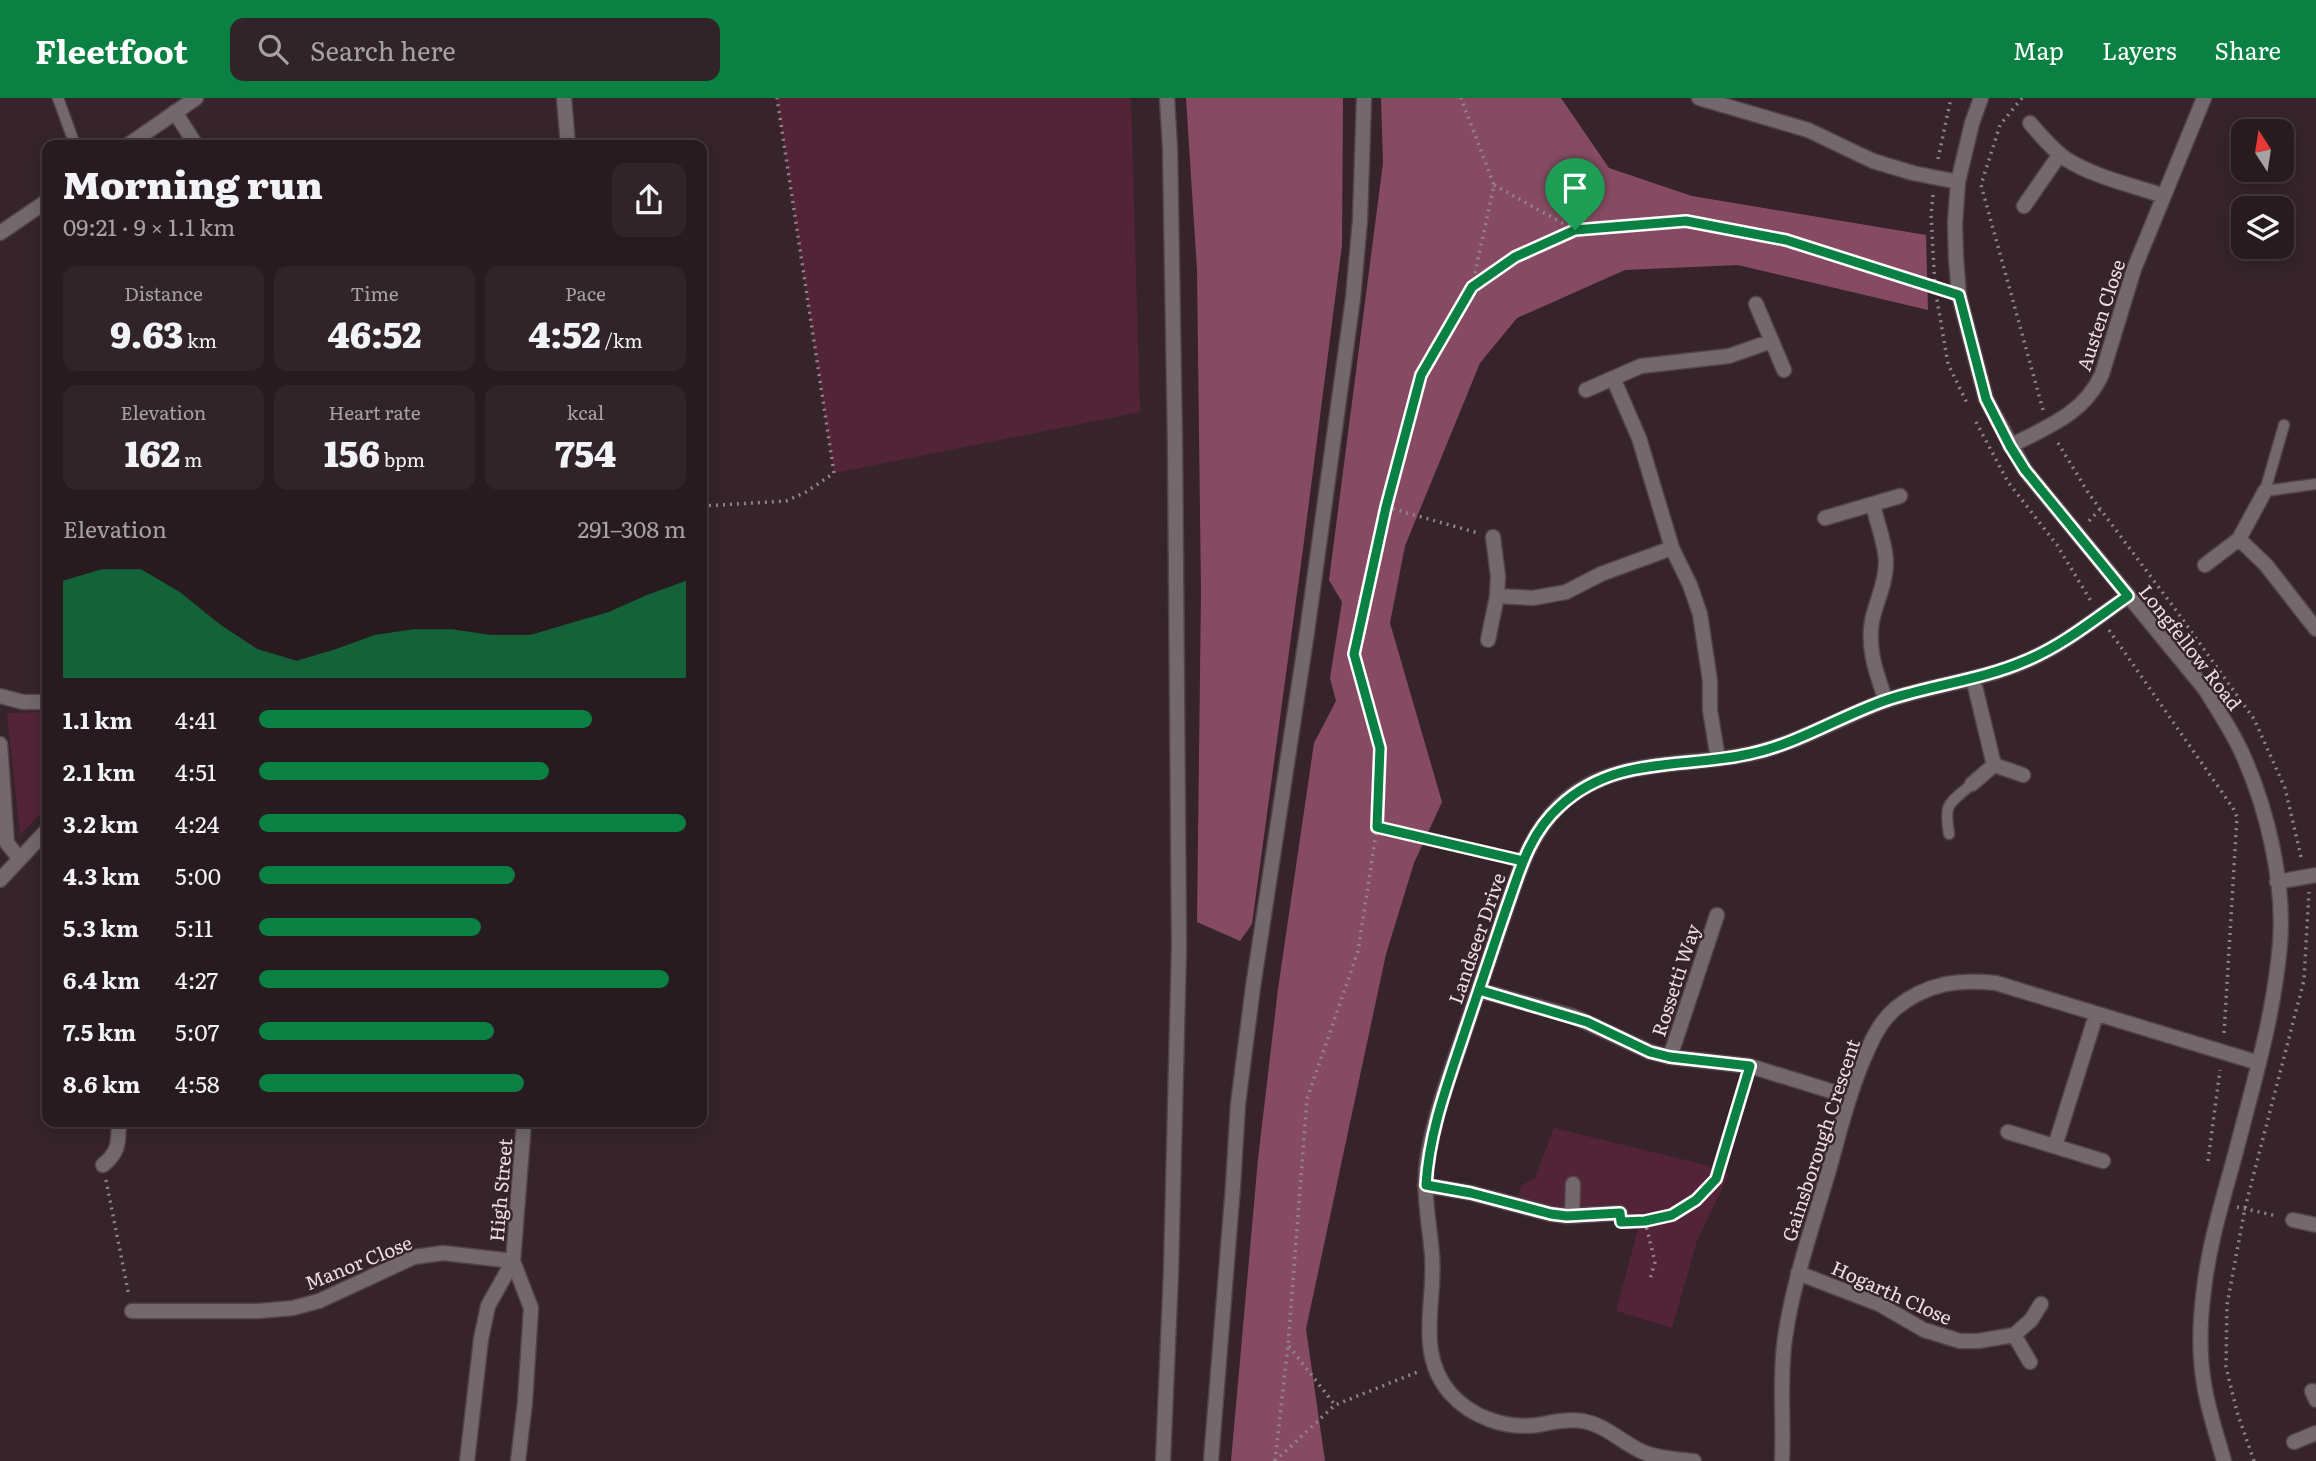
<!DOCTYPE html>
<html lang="en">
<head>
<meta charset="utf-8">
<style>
	body { margin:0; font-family:Literata,serif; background:#302429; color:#f1f3f6; height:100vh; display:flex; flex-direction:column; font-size:26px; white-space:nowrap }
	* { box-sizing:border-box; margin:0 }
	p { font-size:23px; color:#a5a1a5 }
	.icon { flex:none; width:38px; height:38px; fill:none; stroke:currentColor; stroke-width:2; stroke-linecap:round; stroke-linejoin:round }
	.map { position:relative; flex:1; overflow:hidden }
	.panel { position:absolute; left:42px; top:42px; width:665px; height:987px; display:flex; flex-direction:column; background:#281b20; border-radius:14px; box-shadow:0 4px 18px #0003,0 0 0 2px #44393e }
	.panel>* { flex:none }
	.needle { width:46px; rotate:348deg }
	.buttons { position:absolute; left:2231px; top:21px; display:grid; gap:14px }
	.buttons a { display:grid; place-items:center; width:63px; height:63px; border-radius:14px; background:#281b20; box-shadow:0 4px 18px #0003,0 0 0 2px #44393e; font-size:35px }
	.pin { position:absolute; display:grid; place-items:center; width:60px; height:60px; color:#fff; margin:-72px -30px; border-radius:50% 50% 50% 0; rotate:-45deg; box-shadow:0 0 7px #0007 }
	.pin .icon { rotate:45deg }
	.round { display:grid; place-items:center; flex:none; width:74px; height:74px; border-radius:14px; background:#302429 }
	.summary { display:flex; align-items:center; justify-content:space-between; height:119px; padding:0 21px }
	h1 { font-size:38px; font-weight:800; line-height:52px }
	.metrics { display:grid; grid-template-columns:repeat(3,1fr); gap:10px; height:119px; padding:7px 21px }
	.metrics div { display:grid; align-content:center; border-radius:14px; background:#302429; text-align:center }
	.metrics b { font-size:35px; font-weight:800 }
	.metrics small { font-size:19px; font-weight:400 }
	.metrics p { font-size:19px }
	.chart { height:196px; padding:14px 21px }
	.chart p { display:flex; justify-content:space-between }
	.chart svg { width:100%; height:126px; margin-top:7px; fill:#0b8043; opacity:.7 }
	ul { padding:0 21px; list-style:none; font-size:23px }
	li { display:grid; grid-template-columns:112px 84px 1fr; align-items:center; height:52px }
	li i { height:18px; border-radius:9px; background:#0b8043 }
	header { display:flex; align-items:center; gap:42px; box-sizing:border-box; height:98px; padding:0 35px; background:#0b8043; color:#fff }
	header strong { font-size:33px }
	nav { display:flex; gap:38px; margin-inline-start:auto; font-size:24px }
	.search { width:490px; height:63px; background:#302429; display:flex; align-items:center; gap:18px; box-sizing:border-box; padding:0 24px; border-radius:14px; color:#a5a1a5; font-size:26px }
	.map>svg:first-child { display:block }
</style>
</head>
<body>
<header>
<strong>Fleetfoot</strong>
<div class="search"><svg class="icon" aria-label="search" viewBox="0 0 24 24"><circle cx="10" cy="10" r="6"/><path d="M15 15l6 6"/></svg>Search here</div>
<nav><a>Map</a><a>Layers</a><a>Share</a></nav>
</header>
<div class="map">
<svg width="2316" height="1363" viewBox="0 0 2316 1363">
	<rect width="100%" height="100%" fill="#36242a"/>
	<path fill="#532437" d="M 777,0 L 1131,0 L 1140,314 L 834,375 Z
		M 47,614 L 47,709 L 20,737 L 7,615 Z
		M 1554,1030 L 1702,1066 L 1729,1076 L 1697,1143 L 1672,1230 L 1616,1213 L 1638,1131 L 1623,1132 L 1624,1112 L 1567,1115 L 1516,1103 L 1522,1087 L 1535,1080 Z"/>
	<path fill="#864b62" d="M 1186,0 L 1343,0 L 1342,147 L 1303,451 L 1252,826 L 1240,843 L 1197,824 L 1201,494 L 1197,172 Z
		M 1381,0 L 1561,0 L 1609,70 L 1692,98 L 1926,137 L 1928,212 L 1738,167 L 1625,172 L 1517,220 L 1480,265 L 1405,448 L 1390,525 L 1442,704 L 1414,765 L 1386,856 L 1306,1231 L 1325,1363 L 1231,1363 L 1258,1061 L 1278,891 L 1314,645 L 1336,603 L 1330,580 L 1342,504 L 1329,482 L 1383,65 Z"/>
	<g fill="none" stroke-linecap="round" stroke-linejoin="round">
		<g stroke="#534248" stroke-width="13">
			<path id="service" d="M 58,0 L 75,47
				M 2284,327 L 2265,393 L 2316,386
				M 1949,736 C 1944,704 1948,707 1972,686"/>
		</g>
		<g stroke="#534248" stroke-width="17">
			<path id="minor" d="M 1699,0 L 1808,32 L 1873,63 L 1913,75 L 1958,84
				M 1981,0 L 1972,25 L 1958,84 L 1955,125 L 1956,160 L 1959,197 L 1986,301 L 2025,372 L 2205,591 C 2218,612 2232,633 2242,655 C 2267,710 2285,785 2280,846 C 2274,918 2253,987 2235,1057 C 2223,1101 2209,1146 2204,1191 C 2200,1221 2199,1256 2204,1286 C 2208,1312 2217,1338 2224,1363
				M 175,14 L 196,47
				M 2030,25 C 2041,38 2052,51 2066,61 C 2094,79 2132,87 2164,98
				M 2024,108 L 2060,56
				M 1756,206 L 1784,272
				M 1613,280 L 1639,340 L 1672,450 L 1690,487 L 1700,516 L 1710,583 L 1710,612 L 1718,661
				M 1586,292 L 1641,268 L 1729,258 L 1772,243
				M 2010,348 C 2047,329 2084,316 2102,276 L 2134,171 L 2204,0
				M 1873,407 C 1877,425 1886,447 1886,465 C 1886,485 1876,504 1872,523 C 1867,552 1877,577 1886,603
				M 1825,420 L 1900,398
				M 2239,441 L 2266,467 L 2316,531
				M 2205,467 L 2239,441 L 2265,393
				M 1497,498 L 1533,500 L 1566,494 L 1601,476 L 1672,450
				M 1488,542 L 1497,498 L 1498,478 L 1493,439
				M 1973,580 L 1994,667
				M 0,598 L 23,604 L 47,604
				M 0,646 L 7,745 L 19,760
				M 1972,686 L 1994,667 L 2023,677
				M 0,782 L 47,732
				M 2277,784 L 2316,777
				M 1479,892 L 1575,919 L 1650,954 L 1670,959 L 1750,968 L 1850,999
				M 1670,959 L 1717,817
				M 2008,1034 L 2103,1063
				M 2055,1048 L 2096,917
				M 103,1067 C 120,1053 118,1044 119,1024
				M 1425,1087 L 1471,1095 L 1551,1116 L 1567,1118 L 1620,1115
				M 1572,1117 L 1573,1086
				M 2293,1122 L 2316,1127
				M 1798,1175 L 1879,1206 L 1924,1232 L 1960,1243 L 1978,1243 L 2014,1237 L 2031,1222 L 2041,1206
				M 132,1213 L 259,1213 L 293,1210 L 319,1203 L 414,1159 L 443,1155 L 513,1163
				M 2014,1237 L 2030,1264
				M 2312,1293 L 2316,1302
				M 2294,1344 L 2316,1335
				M 1694,1363 C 1677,1361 1659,1361 1643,1354 C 1622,1345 1606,1327 1583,1323 C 1567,1321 1553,1324 1538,1327 C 1506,1331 1472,1320 1450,1295 C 1415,1254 1436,1204 1432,1157 C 1429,1119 1421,1091 1429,1052 C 1437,1008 1454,965 1468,923 C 1479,890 1491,856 1502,823 C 1516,783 1527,740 1558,709 C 1610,658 1683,670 1749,656 C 1796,646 1837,621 1882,604 C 1929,587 1980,583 2026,563 C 2063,547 2095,521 2128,498
				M 1782,1363 C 1784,1323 1779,1281 1785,1240 C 1793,1184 1812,1130 1828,1075 C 1840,1033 1850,989 1869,949 C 1875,935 1884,920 1896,910 C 1927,885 1958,881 1996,885 L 2259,965"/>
		</g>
		<g stroke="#534248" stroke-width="17">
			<path id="tertiary" d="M 564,0 L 568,47
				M 128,47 L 196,0
				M 0,135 L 47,103
				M 513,1163 L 531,1210 L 525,1304 L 518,1363
				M 467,1363 L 481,1241 L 488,1208 L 513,1163 L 524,1024
				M 1163,1363 L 1171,1174 L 1179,849 L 1175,346 L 1170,50 L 1167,0
				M 1211,1363 L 1233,1088 L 1238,1006 L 1253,889 L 1307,534 L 1353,200 L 1360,122 L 1364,0"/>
		</g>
		<path stroke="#928388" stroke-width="3.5" stroke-dasharray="2 5" stroke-linecap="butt" d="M 2022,0 L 2000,27 L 1981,87 L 2043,312
			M 1938,61 L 1951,0
			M 1494,87 L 1575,132
			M 1933,97 L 1931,116 L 1935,190 L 1948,266 L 1968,307
			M 1472,189 L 1515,159 L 1575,132 L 1686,123 L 1786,142 L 1937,190
			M 1976,324 L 2008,384 L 2057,447 L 2092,505
			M 2058,345 L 2089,396 L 2178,515 L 2254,621 L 2285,690 L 2302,763
			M 702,408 L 786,403 L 806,394 L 834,375 L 777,0
			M 1386,409 L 1478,435
			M 2089,423 L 2100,411
			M 2109,532 L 2233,710 L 2237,719 L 2224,936
			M 1377,729 L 1508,759
			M 2208,1063 L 2220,972
			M 106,1082 L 129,1198
			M 2237,1109 L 2277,1118
			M 1636,1123 L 1672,1117 L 1696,1102 L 1716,1081 L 1745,984
			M 1645,1123 L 1655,1164 L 1650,1181
			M 1289,1248 L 1335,1307
			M 1275,1363 L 1288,1247 L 1307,1001 L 1358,853 L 1377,729 L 1380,650 L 1354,556 L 1386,409 L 1421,277 L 1472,189 L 1494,87 L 1461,0
			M 1275,1363 L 1335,1307 L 1420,1273
			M 2254,1363 L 2237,1314 L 2226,1269 L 2227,1207 L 2245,1110 L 2304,882 L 2309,794"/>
		<use href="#service" stroke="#73696c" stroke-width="10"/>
		<use href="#minor" stroke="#73696c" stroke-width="14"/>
		<use href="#tertiary" stroke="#73696c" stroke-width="14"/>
	</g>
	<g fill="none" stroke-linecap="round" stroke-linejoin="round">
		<g stroke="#fff" stroke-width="14">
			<path id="route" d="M 1575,132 L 1515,159 L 1472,189 L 1421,277 L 1386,409 L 1354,556 L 1380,650 L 1377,729 L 1523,763 C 1502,822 1482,882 1462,942 C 1446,990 1429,1036 1426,1087 L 1471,1095 L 1551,1116 L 1567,1118 L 1620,1115 L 1621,1124 L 1645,1123 L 1672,1117 L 1696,1102 L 1716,1081 L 1750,968 L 1670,959 L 1650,954 L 1587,924 L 1479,892 C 1488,865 1497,838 1506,811 C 1519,775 1529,736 1559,709 C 1614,657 1681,671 1749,656 C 1798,646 1840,618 1887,602 C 1932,587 1981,582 2025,563 C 2062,548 2095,521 2128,498 L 2025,372 L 2010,348 L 1986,301 L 1959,197 L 1786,142 L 1686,123 L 1575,132"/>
		</g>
		<use href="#route" stroke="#0b8043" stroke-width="9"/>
	</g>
	<g text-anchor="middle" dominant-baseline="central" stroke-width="5" stroke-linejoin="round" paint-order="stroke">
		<g font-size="19" fill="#ecdfe3" stroke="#36242a">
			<text transform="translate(2100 217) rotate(-72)">Austen Close</text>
			<text transform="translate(2191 549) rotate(52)">Longfellow Road</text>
			<text transform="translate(1476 840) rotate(-71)">Landseer Drive</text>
			<text transform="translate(1675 882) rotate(-72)">Rossetti Way</text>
			<text transform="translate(1820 1042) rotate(-72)">Gainsborough Crescent</text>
			<text transform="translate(500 1092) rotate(-85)">High Street</text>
			<text transform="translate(358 1164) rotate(-22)">Manor Close</text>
			<text transform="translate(1892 1194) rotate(24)">Hogarth Close</text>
		</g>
	</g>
</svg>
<div class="buttons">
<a><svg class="needle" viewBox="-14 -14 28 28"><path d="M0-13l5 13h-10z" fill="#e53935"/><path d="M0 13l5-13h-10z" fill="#a5a1a5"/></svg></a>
<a><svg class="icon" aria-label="layers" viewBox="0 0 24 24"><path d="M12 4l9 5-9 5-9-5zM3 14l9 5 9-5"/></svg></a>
</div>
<div class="pin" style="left:1575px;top:132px;background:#1e9e55"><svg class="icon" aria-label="arrive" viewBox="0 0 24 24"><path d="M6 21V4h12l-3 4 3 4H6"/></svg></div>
<section class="panel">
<div class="summary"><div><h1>Morning run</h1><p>09:21 · 9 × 1.1 km</p></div><a class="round"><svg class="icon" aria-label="share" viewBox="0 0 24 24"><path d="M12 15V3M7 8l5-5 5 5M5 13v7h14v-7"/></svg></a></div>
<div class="metrics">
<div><p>Distance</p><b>9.63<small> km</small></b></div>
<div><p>Time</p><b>46:52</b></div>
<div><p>Pace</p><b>4:52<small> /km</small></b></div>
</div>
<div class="metrics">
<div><p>Elevation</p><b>162<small> m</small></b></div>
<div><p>Heart rate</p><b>156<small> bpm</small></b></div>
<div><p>kcal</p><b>754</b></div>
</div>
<div class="chart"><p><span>Elevation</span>291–308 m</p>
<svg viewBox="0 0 160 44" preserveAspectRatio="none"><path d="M0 44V10L10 6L20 6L30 14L40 25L50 34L60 38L70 34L80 29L90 27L100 27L110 29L120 29L130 25L140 21L150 15L160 10V44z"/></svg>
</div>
<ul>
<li><b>1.1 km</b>4:41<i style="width:78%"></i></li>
<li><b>2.1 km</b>4:51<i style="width:68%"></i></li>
<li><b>3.2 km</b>4:24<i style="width:100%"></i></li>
<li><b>4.3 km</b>5:00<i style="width:60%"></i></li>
<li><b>5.3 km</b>5:11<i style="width:52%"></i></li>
<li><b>6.4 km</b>4:27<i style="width:96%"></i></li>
<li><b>7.5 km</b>5:07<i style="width:55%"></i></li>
<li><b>8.6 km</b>4:58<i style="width:62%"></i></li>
</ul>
</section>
</div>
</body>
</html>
